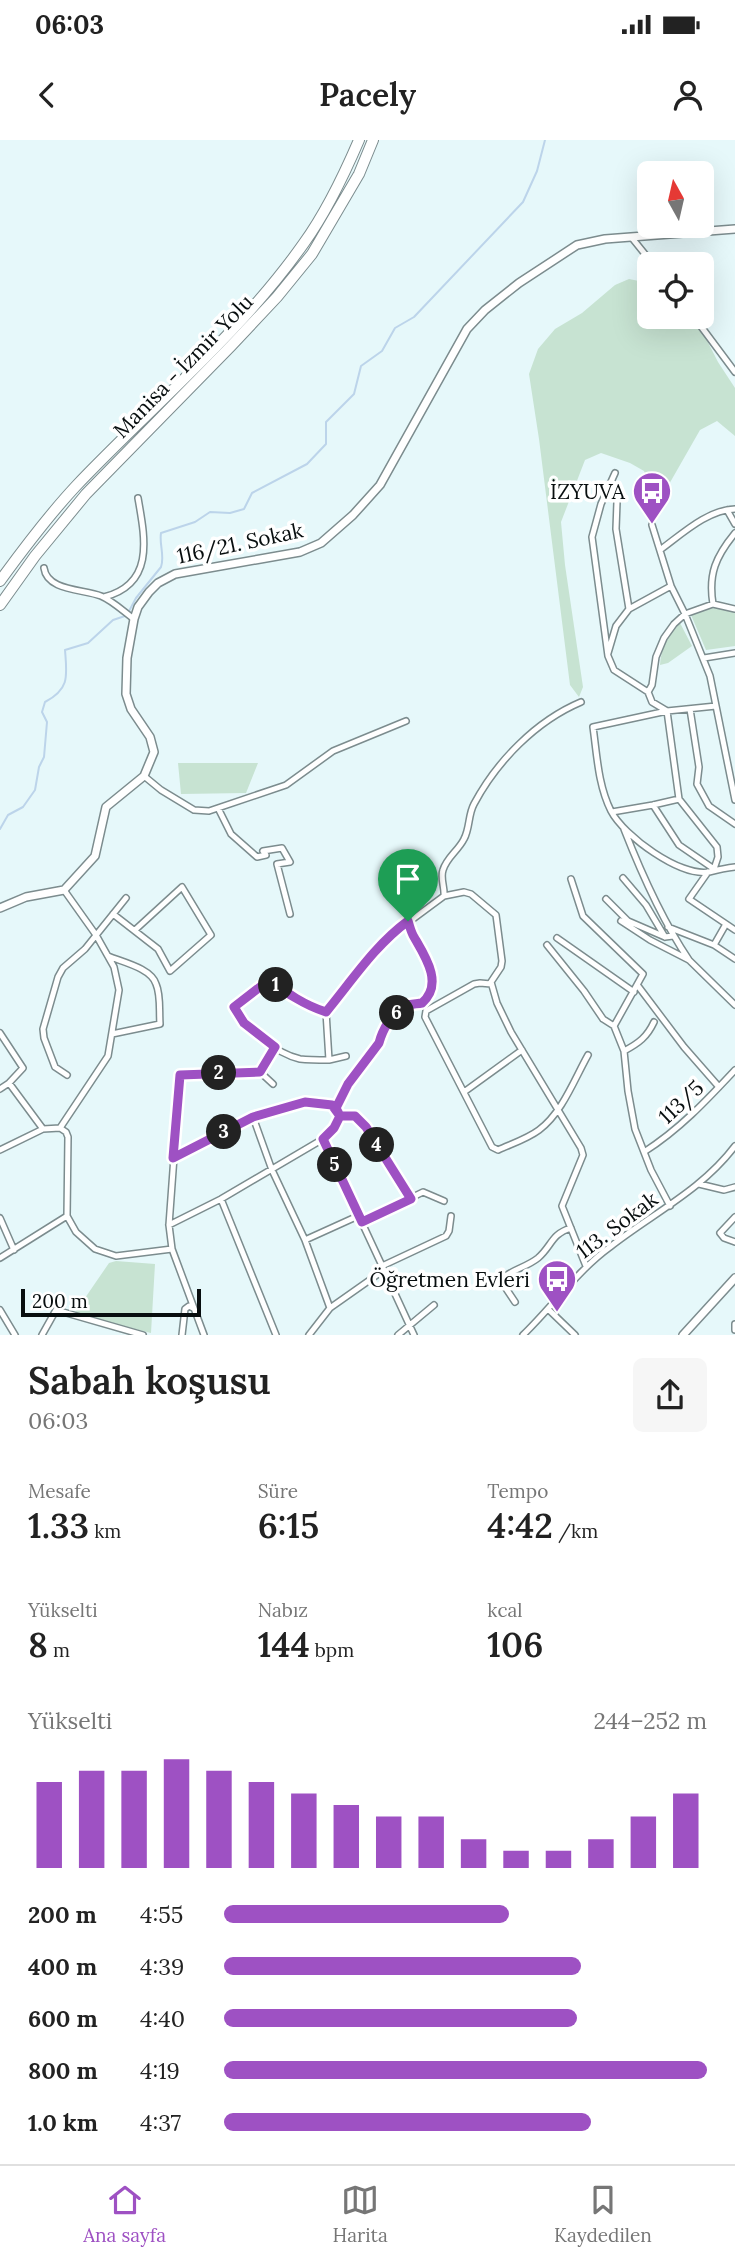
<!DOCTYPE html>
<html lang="tr">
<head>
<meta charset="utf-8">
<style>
	body { margin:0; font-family:Lora,serif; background:#f6f6f6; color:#222; height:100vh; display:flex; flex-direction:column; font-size:26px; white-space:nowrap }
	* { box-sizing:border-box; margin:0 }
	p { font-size:23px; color:#767676 }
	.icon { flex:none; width:38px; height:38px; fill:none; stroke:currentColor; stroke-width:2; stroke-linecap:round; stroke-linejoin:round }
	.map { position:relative; height:1195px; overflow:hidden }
	.drawer { display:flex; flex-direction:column; background:#fff; flex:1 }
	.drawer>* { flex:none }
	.needle { width:46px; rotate:352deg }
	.buttons { position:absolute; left:637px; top:21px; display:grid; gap:14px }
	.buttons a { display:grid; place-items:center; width:77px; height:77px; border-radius:10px; background:#fff; box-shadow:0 7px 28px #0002; font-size:35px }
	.scale { position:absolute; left:21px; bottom:18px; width:180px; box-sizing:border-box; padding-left:7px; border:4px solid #080e0f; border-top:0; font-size:19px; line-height:24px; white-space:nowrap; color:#080e0f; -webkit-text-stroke:5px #fff; paint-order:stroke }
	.pin { position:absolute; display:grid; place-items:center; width:60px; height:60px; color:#fff; margin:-72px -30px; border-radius:50% 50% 50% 0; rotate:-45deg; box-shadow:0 0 7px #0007 }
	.pin .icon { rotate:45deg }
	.km { position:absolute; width:35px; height:35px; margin:-18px; border-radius:50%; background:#222; color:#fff; font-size:19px; line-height:35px; text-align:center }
	.round { display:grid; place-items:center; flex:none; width:74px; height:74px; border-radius:10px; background:#f6f6f6 }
	.head { display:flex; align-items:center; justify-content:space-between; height:119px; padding:0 28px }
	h1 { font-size:38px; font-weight:600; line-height:52px }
	.figures { display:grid; grid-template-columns:repeat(3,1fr); gap:10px; height:119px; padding:7px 28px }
	.figures div { display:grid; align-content:center }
	.figures b { font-size:35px; font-weight:600 }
	.figures small { font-size:19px; font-weight:400 }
	.figures p { font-size:19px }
	.chart { height:196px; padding:14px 28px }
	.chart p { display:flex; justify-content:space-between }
	.chart svg { width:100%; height:126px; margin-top:7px; stroke:#9e51c3; stroke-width:6 }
	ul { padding:0 28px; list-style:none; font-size:23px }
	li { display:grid; grid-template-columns:112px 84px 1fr; align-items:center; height:52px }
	li i { height:18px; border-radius:9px; background:#9e51c3 }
	.status { display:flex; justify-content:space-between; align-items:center; height:49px; padding:0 35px; background:#fff; direction:ltr }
	.status svg { height:19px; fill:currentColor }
	header { display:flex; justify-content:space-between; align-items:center; height:91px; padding:0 28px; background:#fff; font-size:32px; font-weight:600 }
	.menu { display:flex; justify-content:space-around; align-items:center; height:98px; border-top:2px solid #e0e0e0; background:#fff; font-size:19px; color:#767676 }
	.menu a { display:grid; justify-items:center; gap:4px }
	.menu .selected { color:#9e51c3 }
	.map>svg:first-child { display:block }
</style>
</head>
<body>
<div class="status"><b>06:03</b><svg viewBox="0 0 49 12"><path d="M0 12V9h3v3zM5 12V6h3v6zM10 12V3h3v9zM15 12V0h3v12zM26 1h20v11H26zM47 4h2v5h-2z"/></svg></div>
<header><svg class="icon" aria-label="back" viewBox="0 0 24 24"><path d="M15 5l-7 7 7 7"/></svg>Pacely<svg class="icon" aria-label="person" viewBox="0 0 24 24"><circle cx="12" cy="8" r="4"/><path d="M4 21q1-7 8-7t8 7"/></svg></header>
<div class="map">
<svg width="735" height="1195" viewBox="0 0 735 1195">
	<rect width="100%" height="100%" fill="#e6f8fa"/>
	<path fill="#c7e3d2" d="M 629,139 L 649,143 L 649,177 L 686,177 L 697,181 L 718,222 L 735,248 L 735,296 L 717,281 L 700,290 L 668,346 L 650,348 L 644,331 L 630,323 L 601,313 L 585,320 L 561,382 L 565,425 L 583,547 L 579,557 L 570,545 L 539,299 L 529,234 L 538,209 L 555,189 L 582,173 L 615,145 Z
		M 715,467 L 735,471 L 735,506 L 706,510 L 691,475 Z
		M 680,483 L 692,506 L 668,523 L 660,525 C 661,507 668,496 680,483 Z
		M 178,623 L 258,623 L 246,653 L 181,654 Z
		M 116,1121 L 155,1124 L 151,1193 L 74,1174 L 109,1123 Z"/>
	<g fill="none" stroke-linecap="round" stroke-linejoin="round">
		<path stroke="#bcd4ea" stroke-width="2" d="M 128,473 L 136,458 L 161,427 C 165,416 159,404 161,393 L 195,382 L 210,372 L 230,373 L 244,369 L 252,353 L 307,324 L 326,304 L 326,282 L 354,254 L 361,226 L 382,211 L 395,188 L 414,177 L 523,62 L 537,31 L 545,0
			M 0,689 L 8,675 L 23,667 L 35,650 L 39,627 L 44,617 L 47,582 L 42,572 L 45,562 C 70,549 67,536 65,510 L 88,503 L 113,480 L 125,476"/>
		<g stroke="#7c8c8e" stroke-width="8">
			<path id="street" d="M 632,98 L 653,124
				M 694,177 L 735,232
				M 615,333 L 601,364 L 592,397 L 608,516 L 614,530 L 648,552 L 652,562 L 667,571 L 716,566
				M 617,362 L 616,389 L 629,469
				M 727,370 L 735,384
				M 652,385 L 671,446 L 685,474 L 710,536 L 735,660
				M 660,410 C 682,394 707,370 735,369
				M 44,428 C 47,451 83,449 101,456 C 113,461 124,472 134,479
				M 104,457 C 155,444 145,398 138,358
				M 713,464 C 708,434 716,416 735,393
				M 608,513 L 616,486 L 629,469 L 671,446
				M 704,518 L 735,513
				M 648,552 L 652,545 L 656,517 L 664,498 L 674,484 L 685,474 L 713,464 L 735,469
				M 690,569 L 699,627 L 697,644 L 709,666 L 735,684
				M 144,636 L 161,650 L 194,670 L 209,671 L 286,645 L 333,611 L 406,581
				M 653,665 L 679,705 L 714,729 L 718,717 L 717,707 L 679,659 L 667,571 L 593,587 C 597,615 598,645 611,671 C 624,696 680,737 709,732 C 717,730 726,728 735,727
				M 218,668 L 231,694 L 257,717 L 266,715 L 263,711 L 282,708 L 290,722 L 277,724 L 290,774
				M 612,672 L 653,665 L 679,659
				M 624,689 C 642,735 662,780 689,820
				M 708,732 L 689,759 L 735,790
				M 623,738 L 646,765 L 665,797
				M 571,739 L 583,776 L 643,834 L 614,886
				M 444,756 L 464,752 L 471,754 L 496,775 L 502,821 L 501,827 L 491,842 L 497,863 L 511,892 L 581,1008 L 583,1015 L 562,1066 L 586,1126
				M 606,759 L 628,781 L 665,797 L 673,796
				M 113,774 L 158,809 L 170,831 L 211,795 L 182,747 L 135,790
				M 621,781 L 650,800 L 689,820 L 735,865
				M 668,787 L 714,805 L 735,819
				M 557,798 L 634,852
				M 547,805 L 584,851 L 603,879 L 614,886 L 624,911 L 628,951 L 635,989 L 651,1030 L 670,1066
				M 714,805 L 726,784
				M 108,816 C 122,822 151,828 156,844 C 161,855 159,871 160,884 L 112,894
				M 269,840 C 287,853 304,865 326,872 L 329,920 C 320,920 309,920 300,919 C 274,913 249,889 234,867 Z
				M 491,844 L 480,843 L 474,844 L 426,871 L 425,877 L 492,1007 L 498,1010 C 511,1004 527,999 539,990 C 562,973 574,940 588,915
				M 638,846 L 684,907 L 719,947
				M 326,872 L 394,793 L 444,756 C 445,748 440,738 443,730 C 447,717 458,711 464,699 C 470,688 468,675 474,664 C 497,621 536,581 581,562
				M 0,893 L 23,928 L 9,943
				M 624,911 C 639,903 647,897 654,882
				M 329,920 L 346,916
				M 260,932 L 275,907
				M 67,935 L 55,927 L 44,898 L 43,889 L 58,837 L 63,828 L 85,809 L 126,758
				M 0,949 L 9,943 L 43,989
				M 464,952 L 522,910
				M 336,968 L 347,944 L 379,903 L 381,895 L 387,884 L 406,866 L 422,863 C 444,844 425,816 414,797 C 411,792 411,787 408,781
				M 339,976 L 355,976 L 366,987 L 411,1059
				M 253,977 L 272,1030 L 305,1100 L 330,1168
				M 60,988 L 108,916 L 119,850 L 114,827 L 96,795 L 64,750
				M 0,1010 L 43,989 L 60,988 L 66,992 L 68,997 L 67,1076 L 76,1092 L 95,1109 L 116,1116 L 172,1109
				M 644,1012 C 680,989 706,961 735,930
				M 699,1044 L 724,1050 L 735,1047
				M 221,1059 L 276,1195
				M 735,1077 L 720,1093 L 724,1098 L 735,1102
				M 0,1078 L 14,1110
				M 362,1082 L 423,1052 L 444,1061
				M 169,1085 L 221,1059 L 323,999 L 334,988 L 339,976 L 332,965 L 305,962 L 253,977 L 173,1018
				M 305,1100 L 358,1076
				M 0,1118 L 67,1076
				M 382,1126 L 446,1096 L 449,1091 L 451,1076
				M 384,1130 L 414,1195
				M 515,1162 L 503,1144 L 503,1138 C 513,1129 527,1127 538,1118 C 552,1106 551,1094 571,1088
				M 0,1170 L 15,1195
				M 549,1170 L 575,1195
				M 735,1184 L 735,1190
				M 42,1195 L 56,1170 L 143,1195
				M 182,1195 L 185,1169 L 189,1166 L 193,1168
				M 204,1195 L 172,1109 L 169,1085 L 180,935 L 260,932 L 273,944
				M 309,1195 L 330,1168 L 384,1130 L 323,999
				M 398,1195 L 434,1165
				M 523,1195 C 553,1166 577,1131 610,1107 C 652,1074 702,1050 735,1006"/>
		</g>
		<g stroke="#7c8c8e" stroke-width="10">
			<path id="secondary" d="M 0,768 L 26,757 L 64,750 L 95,716 L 106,667 L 144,636 L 154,612 L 150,597 L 131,569 L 126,554 L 127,518 L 134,479 L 138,467 L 149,452 L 158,443 L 175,434 L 300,412 L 321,403 L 353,375 L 380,345 L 467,189 L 485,170 L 519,143 L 577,105 L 605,99 L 735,89
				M 683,1195 L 735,1138"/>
		</g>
		<g stroke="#7c8c8e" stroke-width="12">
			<path id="highway" d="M 0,441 C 24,408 48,376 76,346 C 152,266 240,194 304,103 C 327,71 344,35 359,0
				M 0,465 L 35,416 L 86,354 L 231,206 L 277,157 L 312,114 L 359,34 L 373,0"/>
		</g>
		<use href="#street" stroke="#fff" stroke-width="5"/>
		<use href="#secondary" stroke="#fff" stroke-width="7"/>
		<use href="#highway" stroke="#fff" stroke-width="10"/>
	</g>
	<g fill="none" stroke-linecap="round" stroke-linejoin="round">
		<g stroke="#fff" stroke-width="14">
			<path id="route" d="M 408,781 C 375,805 351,842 326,872 C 304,865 287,853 269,840 L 234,867 L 244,883 L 275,907 L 260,932 L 180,935 L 173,1018 L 253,977 L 305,962 L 332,965 L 340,976 L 355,976 L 366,987 L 411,1059 L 362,1082 L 323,999 L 334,988 L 340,976 L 336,968 L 348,944 L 379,903 C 382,891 392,872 405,866 C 410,864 417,864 422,863 C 444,844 425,816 414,797 C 411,792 410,787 408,781"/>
		</g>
		<use href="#route" stroke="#9e51c3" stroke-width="9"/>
	</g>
	<defs>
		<g id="bus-pin" transform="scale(2.0125)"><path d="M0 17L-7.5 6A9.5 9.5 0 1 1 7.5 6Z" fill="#9e51c3" stroke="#fff"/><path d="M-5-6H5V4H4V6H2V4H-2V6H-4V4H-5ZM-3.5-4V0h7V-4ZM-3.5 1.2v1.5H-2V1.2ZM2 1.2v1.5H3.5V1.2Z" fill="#fff"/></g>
	</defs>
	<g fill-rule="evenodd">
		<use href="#bus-pin" x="652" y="351"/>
		<use href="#bus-pin" x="557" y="1139"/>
	</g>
	<g text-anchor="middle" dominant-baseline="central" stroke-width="7" stroke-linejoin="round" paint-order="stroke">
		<g font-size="21" fill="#080e0f" stroke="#fff">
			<text transform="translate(183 226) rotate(-46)">Manisa - İzmir Yolu</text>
			<text transform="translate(240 403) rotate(-12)">116/21. Sokak</text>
			<text transform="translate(681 962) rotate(-43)">113/5</text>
			<text transform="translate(617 1085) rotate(-37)">113. Sokak</text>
		</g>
		<g font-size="21" fill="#080e0f" stroke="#fff" text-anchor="end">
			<text x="625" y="351">İZYUVA</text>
			<text x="530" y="1139">Öğretmen Evleri</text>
		</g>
	</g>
</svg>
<div class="buttons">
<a><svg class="needle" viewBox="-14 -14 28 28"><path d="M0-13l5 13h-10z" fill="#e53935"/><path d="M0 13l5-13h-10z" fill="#767676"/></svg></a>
<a><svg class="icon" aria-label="locate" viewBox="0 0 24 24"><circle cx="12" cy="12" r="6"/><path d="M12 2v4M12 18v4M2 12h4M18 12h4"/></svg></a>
</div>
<div class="scale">200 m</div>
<div class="pin" style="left:408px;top:781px;background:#1e9e55"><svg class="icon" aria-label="arrive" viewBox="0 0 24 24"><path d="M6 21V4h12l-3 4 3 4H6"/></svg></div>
<b class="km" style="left:276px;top:845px">1</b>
<b class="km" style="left:219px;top:933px">2</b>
<b class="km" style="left:224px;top:992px">3</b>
<b class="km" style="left:377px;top:1005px">4</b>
<b class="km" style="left:335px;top:1025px">5</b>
<b class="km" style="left:397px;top:873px">6</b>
</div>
<section class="drawer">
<div class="head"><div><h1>Sabah koşusu</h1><p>06:03</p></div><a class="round"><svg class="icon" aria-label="share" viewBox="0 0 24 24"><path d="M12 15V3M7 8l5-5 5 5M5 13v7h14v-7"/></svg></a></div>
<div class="figures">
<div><p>Mesafe</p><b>1.33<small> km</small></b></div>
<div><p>Süre</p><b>6:15</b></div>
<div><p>Tempo</p><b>4:42<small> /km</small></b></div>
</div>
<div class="figures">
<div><p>Yükselti</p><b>8<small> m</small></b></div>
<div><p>Nabız</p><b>144<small> bpm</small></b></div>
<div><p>kcal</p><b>106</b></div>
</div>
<div class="chart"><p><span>Yükselti</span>244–252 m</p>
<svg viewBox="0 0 160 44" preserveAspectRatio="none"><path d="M5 44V14M15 44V10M25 44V10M35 44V6M45 44V10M55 44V14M65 44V18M75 44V22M85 44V26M95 44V26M105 44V34M115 44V38M125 44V38M135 44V34M145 44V26M155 44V18"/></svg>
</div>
<ul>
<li><b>200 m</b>4:55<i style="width:59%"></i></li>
<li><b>400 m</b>4:39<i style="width:74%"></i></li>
<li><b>600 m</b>4:40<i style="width:73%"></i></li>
<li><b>800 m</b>4:19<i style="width:100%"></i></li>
<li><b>1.0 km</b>4:37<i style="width:76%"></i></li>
</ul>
</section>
<nav class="menu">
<a class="selected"><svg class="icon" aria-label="home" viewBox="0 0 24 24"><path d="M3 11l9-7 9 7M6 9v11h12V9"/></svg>Ana sayfa</a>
<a><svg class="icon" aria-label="map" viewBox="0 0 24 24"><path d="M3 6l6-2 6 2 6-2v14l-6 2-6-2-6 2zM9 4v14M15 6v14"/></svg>Harita</a>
<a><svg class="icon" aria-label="saved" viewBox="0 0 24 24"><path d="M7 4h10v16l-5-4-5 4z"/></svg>Kaydedilen</a>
</nav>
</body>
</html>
